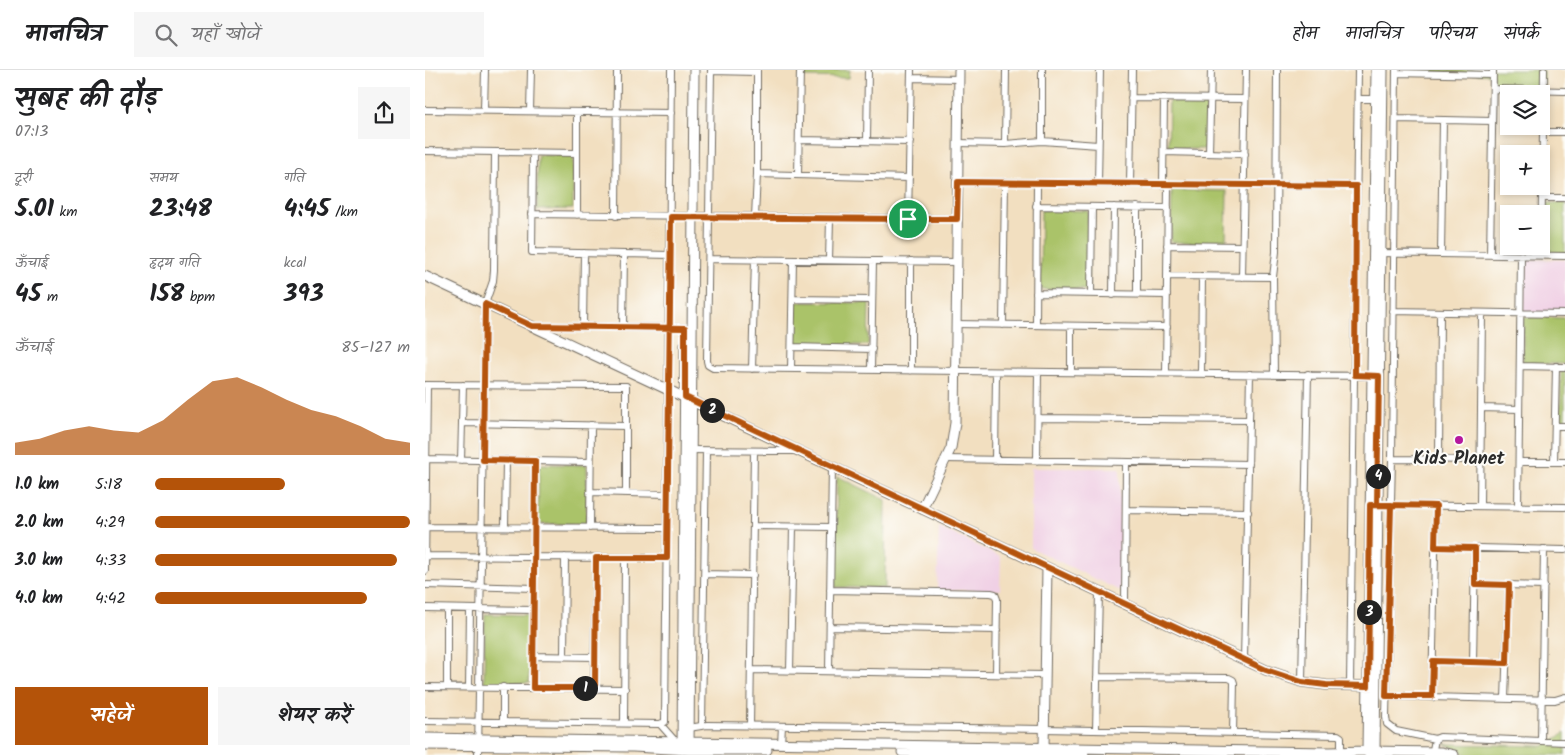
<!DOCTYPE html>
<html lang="hi">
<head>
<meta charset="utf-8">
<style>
	body { margin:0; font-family:Kalam,"Playpen Sans Deva",sans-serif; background:#f6f6f6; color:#202124; height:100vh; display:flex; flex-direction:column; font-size:19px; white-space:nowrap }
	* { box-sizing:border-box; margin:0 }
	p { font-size:16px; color:#757577 }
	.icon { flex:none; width:28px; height:28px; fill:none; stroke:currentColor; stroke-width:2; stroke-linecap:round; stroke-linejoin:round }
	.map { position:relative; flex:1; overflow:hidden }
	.details { display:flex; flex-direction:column; background:#fff; width:425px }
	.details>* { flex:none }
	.controls { position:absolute; left:1075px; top:15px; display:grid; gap:10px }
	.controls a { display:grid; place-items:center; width:50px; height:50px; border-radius:0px; background:#fff; box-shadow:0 2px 8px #0003; font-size:25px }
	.pin { position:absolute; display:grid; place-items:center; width:42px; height:42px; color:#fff; margin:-21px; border:2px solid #fff; border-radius:50%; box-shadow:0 1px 5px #0007 }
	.km { position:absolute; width:25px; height:25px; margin:-12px; border-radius:50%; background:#222; color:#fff; font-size:14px; line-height:25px; text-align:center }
	.round { display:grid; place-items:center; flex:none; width:52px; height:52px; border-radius:0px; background:#f6f6f6 }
	.summary { display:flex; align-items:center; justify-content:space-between; height:85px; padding:0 15px }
	h1 { font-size:28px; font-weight:600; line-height:38px }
	.metrics { display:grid; grid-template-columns:repeat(3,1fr); gap:8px; height:85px; padding:5px 15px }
	.metrics div { display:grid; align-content:center }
	.metrics b { font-size:25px; font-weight:600 }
	.metrics small { font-size:14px; font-weight:400 }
	.metrics p { font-size:14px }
	.chart { height:140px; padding:10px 15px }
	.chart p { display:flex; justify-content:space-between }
	.chart svg { width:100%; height:90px; margin-top:5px; fill:#b45309; opacity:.7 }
	.button { display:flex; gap:10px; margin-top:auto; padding:10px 15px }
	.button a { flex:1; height:58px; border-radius:0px; background:#b45309; color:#fff; font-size:20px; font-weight:600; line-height:58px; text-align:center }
	.button a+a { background:#f6f6f6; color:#202124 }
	ul { padding:0 15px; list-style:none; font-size:16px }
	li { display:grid; grid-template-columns:80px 60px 1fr; align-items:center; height:38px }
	li i { height:12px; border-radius:6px; background:#b45309 }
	header { display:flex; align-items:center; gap:30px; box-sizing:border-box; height:70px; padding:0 25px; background:#fff; border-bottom:1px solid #e0e0e0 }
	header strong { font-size:24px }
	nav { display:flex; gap:28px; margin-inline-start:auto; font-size:18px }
	.search { width:350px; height:45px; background:#f6f6f6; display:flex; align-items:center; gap:12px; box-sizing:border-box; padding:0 18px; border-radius:0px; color:#757577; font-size:19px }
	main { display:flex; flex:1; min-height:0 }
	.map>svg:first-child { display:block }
</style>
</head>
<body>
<header>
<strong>मानचित्र</strong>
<div class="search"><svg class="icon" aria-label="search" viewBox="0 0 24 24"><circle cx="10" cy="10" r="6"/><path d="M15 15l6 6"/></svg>यहाँ खोजें</div>
<nav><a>होम</a><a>मानचित्र</a><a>परिचय</a><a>संपर्क</a></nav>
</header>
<main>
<section class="details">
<div class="summary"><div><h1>सुबह की दौड़</h1><p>07:13</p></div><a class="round"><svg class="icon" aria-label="share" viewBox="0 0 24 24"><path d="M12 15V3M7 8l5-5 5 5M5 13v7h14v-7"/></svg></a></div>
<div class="metrics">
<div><p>दूरी</p><b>5.01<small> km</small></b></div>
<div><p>समय</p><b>23:48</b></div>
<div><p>गति</p><b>4:45<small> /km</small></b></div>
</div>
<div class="metrics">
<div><p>ऊँचाई</p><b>45<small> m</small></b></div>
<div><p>हृदय गति</p><b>158<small> bpm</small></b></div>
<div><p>kcal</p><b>393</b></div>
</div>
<div class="chart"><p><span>ऊँचाई</span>85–127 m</p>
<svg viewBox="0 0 160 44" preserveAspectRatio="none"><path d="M0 44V38L10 36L20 32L30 30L40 32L50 33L60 27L70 17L80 8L90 6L100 11L110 17L120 22L130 25L140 30L150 36L160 38V44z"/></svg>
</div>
<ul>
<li><b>1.0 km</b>5:18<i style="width:51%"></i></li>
<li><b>2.0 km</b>4:29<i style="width:100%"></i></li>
<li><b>3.0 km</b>4:33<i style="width:95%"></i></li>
<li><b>4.0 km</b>4:42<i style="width:83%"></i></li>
</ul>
<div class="button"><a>सहेजें</a><a>शेयर करें</a></div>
</section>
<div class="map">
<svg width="1140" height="685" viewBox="0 0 1140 685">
	<rect width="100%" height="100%" fill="#fdfcf7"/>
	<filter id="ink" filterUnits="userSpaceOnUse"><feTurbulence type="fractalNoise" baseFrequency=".02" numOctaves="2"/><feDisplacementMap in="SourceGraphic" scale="10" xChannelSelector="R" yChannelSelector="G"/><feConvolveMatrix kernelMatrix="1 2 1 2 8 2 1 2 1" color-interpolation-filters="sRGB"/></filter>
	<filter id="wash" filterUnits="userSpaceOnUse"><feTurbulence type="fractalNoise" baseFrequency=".0096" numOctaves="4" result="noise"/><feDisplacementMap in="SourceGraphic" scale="20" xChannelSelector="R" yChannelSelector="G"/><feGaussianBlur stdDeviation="1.12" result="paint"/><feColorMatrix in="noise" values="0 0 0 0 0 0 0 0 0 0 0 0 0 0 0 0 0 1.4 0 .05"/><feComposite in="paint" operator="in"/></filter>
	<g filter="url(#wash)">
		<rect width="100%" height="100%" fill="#f2dfc0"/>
		<path fill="#f0d0e5" d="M 1099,189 L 1140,190 L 1140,244 L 1099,243 Z
			M 606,398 L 695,398 L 695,521 L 606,478 Z
			M 514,457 L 576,487 L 575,520 L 512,520 Z"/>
		<path fill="#aac369" stroke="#6a774a" d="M 379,0 L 425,0 L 424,8 L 379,7 Z
			M 971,0 L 1119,0 L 1119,20 L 1068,19 L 1068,5 Z
			M 744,31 L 782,32 L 781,79 L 743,79 Z
			M 113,85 L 148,86 L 148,139 L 112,140 Z
			M 747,120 L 802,121 L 801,173 L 746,172 Z
			M 1121,133 L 1140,133 L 1140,183 L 1121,183 Z
			M 616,140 L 663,141 L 663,220 L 615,219 Z
			M 371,232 L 444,233 L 443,275 L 371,274 Z
			M 1098,247 L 1140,248 L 1140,294 L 1098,293 Z
			M 1136,299 L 1140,299 L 1140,354 L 1135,354 Z
			M 114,394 L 162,395 L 161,454 L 113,454 Z
			M 412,406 L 461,430 L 460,518 L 410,517 Z
			M 60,544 L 104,545 L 104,613 L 59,613 Z
			M 1140,663 L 1140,685 L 1043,685 L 1020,674 L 1118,676 Z"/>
	</g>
	<g filter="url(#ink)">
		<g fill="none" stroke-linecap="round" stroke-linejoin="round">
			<g stroke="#716a5f" stroke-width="8">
				<path id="street" d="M 286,0 L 282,291 L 283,295 L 288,298 L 950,306
					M 971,0 L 967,389 L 961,647 L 962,654 L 971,661 L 1010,669
					M 286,1 L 332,2
					M 971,3 L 1068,5
					M 486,8 L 534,9
					M 1068,19 L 1140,21
					M 706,28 L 820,29
					M 933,29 L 950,29
					M 0,40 L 246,43
					M 59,40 L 60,0
					M 105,41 L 106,0
					M 971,49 L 1067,51
					M 1118,62 L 1140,62
					M 374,70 L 485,72
					M 442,71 L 443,0
					M 617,71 L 617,0
					M 533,73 L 580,74 L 617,71 L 673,75
					M 580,74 L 581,0
					M 0,81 L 152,83
					M 108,82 L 107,182 L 245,185
					M 739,82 L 820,84
					M 784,83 L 786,0
					M 332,104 L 484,108
					M 373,105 L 375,0
					M 533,112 L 931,116
					M 673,114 L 675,0
					M 705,114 L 707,0
					M 738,115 L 739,28
					M 1117,128 L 1140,128
					M 611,136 L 743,138
					M 107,144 L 532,149
					M 152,145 L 152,42
					M 191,146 L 192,0
					M 330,147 L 332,104 L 332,0
					M 483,149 L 486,0
					M 742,175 L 817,176
					M 954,183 L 1140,186
					M 1016,184 L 1018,50
					M 1065,185 L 1068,0
					M 1116,185 L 1119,0
					M 284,189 L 532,192
					M 404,190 L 405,149
					M 742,206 L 848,207
					M 817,207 L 821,0
					M 611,223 L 742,225
					M 666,224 L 667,137
					M 712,224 L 712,137
					M 688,225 L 689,137
					M 368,229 L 447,230
					M 968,241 L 1140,244
					M 531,254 L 742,257
					M 578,255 L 580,112
					M 611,255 L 612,113
					M 111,256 L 266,258
					M 158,257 L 159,183
					M 198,257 L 199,184
					M 367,277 L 447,279
					M 1095,296 L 1140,297
					M 327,299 L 330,189
					M 366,299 L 368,190
					M 446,300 L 448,191
					M 486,301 L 486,191
					M 646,302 L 646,256
					M 741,303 L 743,115
					M 776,304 L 777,206
					M 849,304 L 848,207 L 851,182 L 852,0
					M 0,315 L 201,316 L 201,423
					M 1056,338 L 1094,339
					M 613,348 L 824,350
					M 37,353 L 201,356
					M 1130,356 L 1140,356
					M 265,380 L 369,381
					M 2,389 L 165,392
					M 521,389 L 824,394
					M 967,389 L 1055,390
					M 36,390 L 38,315
					M 1014,390 L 1015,242
					M 570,391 L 571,302
					M 612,391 L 613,302
					M 1094,392 L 1140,392
					M 1129,392 L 1131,296
					M 165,422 L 242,424
					M 949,435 L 1140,437
					M 1055,436 L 1057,243
					M 1093,437 L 1096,185
					M 701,440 L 823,442
					M 328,456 L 406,457
					M 0,457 L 242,458
					M 80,457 L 81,390
					M 165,458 L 166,355
					M 1010,477 L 1140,480
					M 0,486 L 241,488
					M 0,501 L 2,315
					M 280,504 L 328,505
					M 1050,514 L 1119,516
					M 0,515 L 109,518
					M 405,520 L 566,523 L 570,524 L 572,529 L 571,604
					M 700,534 L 701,393
					M 0,538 L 109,540
					M 405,557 L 572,560
					M 109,586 L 170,587
					M 139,587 L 140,487
					M 819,590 L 825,304
					M 1008,591 L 1081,593
					M 1048,592 L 1050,478
					M 326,600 L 620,605
					M 365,600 L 368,457
					M 404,600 L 407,396
					M 672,607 L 804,608 L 808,610 L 809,613 L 808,663
					M 877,612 L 883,304
					M 925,615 L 933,0
					M 0,617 L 200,619
					M 22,617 L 22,539
					M 44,617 L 45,539
					M 108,617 L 110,391
					M 169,618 L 171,488
					M 961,626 L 1130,630 L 1140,627
					M 1007,626 L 1011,436
					M 1080,629 L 1084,515
					M 0,651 L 235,654 L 240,652 L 246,0
					M 78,652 L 78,617
					M 199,653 L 200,488
					M 235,654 L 251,672
					M 277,655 L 281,381
					M 325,656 L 329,381
					M 264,658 L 282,655 L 619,659 L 913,665 L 916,667 L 916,682
					M 671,660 L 674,522
					M 1116,671 L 1119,479
					M 356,674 L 357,656
					M 53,685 L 60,234 L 68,211 L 69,200 L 70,82
					M 1007,685 L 1010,669 L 1015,667 L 1140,672"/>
			</g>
			<g stroke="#716a5f" stroke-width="11">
				<path id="secondary" d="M 0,206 L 841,600 L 877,612 L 901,615 L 950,616
					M 497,439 L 526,378 L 530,353 L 534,0
					M 0,668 L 905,682 L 942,681 L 1015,682 L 1029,685
					M 0,675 L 208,677 L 264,680 L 342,680
					M 619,678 L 622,498
					M 257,680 L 260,275
					M 264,680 L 269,0
					M 477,682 L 659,685
					M 948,684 L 950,681 L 958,0
					M 944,685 L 942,681 L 951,0"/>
			</g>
			<use href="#street" stroke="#fff" stroke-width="6"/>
			<use href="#secondary" stroke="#fff" stroke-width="9"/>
		</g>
	</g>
	<g fill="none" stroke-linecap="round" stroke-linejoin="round" filter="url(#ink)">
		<g stroke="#fff" stroke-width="10">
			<path id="route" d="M 483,149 L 246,147 L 242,488 L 171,488 L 170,618 L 108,618 L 110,391 L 58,390 L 60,234 L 107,256 L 260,258 L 260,327 L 841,600 L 877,612 L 901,615 L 943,616 L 945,435 C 967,435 989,435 1011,436 L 1010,477 L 1050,478 L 1050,514 L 1084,515 L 1082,593 L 1008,591 L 1007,626 L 961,626 L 966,435 L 952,435 L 954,306 L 930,305 L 931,116 L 533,112 L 532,149 L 483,149"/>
		</g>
		<use href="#route" stroke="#b45309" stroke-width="6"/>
	</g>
	<circle fill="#b5179e" stroke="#fdfcf7" stroke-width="2" cx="1034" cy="370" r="5"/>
	<g text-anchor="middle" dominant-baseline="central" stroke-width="4" stroke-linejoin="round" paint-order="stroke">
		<g font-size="18" font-weight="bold" fill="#2b2b2b" stroke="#fdfcf7">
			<text x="1034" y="389">Kids Planet</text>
		</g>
	</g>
</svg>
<div class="controls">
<a><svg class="icon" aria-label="layers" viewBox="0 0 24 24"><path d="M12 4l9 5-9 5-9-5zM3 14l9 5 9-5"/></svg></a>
<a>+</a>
<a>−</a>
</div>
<div class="pin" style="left:483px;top:149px;background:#1e9e55"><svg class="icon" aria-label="arrive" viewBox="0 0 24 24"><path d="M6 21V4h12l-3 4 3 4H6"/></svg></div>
<b class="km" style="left:160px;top:618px">1</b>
<b class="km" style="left:287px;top:340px">2</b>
<b class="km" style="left:944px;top:542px">3</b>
<b class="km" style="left:953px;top:406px">4</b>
</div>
</main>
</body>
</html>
